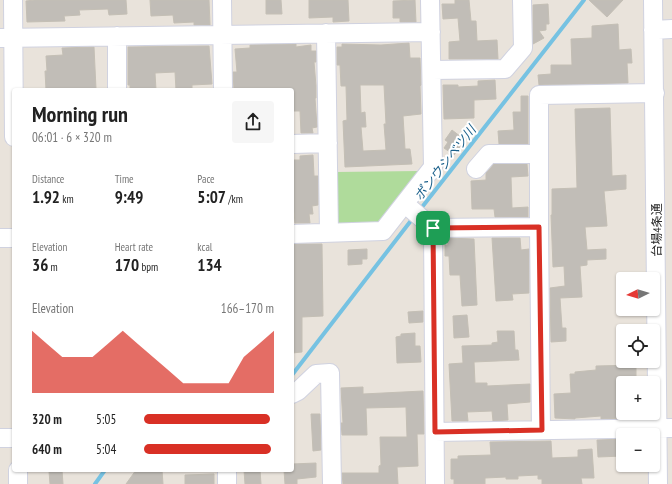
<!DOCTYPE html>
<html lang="en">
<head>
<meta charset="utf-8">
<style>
	body { margin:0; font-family:"PT Sans Narrow","Noto Sans JP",sans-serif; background:#f6f6f6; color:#222; height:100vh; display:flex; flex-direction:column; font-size:15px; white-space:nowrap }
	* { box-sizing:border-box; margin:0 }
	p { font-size:13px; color:#767676 }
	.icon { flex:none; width:22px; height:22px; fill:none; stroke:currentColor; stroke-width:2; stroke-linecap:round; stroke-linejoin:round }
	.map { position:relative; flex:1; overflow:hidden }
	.panel { position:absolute; left:12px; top:88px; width:282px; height:384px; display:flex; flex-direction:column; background:#fff; border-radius:4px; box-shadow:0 1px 3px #0004 }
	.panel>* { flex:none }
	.needle { width:26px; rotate:265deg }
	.buttons { position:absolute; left:616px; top:272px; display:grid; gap:8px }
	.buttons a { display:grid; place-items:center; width:44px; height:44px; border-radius:4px; background:#fff; box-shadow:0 1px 3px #0004; font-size:20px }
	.pin { position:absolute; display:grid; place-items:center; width:34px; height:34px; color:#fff; margin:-17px; border-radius:8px; box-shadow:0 2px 6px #0006 }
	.round { display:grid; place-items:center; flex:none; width:42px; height:42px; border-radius:4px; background:#f6f6f6 }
	.headline { display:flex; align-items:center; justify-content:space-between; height:68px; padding:0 20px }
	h1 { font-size:22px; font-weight:600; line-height:30px }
	.stats { display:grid; grid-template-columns:repeat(3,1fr); gap:6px; height:68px; padding:4px 20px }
	.stats div { display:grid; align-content:center }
	.stats b { font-size:17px; font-weight:600 }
	.stats small { font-size:11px; font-weight:400 }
	.stats p { font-size:11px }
	.chart { height:112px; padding:8px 20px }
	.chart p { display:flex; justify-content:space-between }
	.chart svg { width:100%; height:72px; margin-top:4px; fill:#d93025; opacity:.7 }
	ul { padding:0 20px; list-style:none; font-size:13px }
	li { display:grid; grid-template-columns:64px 48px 1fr; align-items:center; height:30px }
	li i { height:10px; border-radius:5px; background:#d93025 }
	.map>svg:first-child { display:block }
</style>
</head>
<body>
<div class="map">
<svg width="672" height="484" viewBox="0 0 672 484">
	<rect width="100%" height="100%" fill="#e9e3db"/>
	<path fill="#afdb9b" d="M 419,171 L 378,224 L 336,225 L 336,172 Z"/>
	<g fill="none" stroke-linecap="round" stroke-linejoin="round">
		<path stroke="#76c2e2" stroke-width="4" d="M 419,211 L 584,0
			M 292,375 L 413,218
			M 95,484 L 105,470"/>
	</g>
	<path fill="#c1bdb7" stroke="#c4bfb5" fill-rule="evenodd" d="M 34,0 L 126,0 L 127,14 L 109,15 L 108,9 L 79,10 L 80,15 L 64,16 L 65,21 L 27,22 L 26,1 Z
		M 150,0 L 209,0 L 210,25 L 194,25 L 194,22 L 174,23 L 173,15 L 151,16 Z
		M 266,0 L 281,0 L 282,14 L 266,14 Z
		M 309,0 L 348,0 L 349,21 L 333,22 L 333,17 L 309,18 Z
		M 415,0 L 416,22 L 400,22 L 400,18 L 393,18 L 393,1 Z
		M 455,0 L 469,0 L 471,21 L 476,21 L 477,41 L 497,40 L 498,59 L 449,59 L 449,42 L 460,41 L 458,18 L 443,19 L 442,4 L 455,4 Z
		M 589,0 L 623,0 L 607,17 Z
		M 548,4 L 549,24 L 546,24 L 546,30 L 539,31 L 544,38 L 533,44 L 533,5 Z
		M 618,24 L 619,50 L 631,49 L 632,63 L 627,63 L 628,83 L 539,85 L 538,75 L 551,74 L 551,65 L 572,65 L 571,39 L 592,38 L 592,26 Z
		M 409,43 L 410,58 L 420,58 L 421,85 L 420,86 L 421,114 L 403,116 L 405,149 L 410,149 L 412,164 L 345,167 L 343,121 L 347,120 L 346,86 L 341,86 L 340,65 L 337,65 L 337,47 L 342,47 L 342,44 L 381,45 ZM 360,85 L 384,85 L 386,124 L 384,124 L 386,150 L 363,151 L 361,127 L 366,127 L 365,112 L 361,113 Z
		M 296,44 L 296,47 L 311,45 L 311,51 L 316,51 L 316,62 L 314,62 L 316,86 L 316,98 L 315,98 L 317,127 L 312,128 L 313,133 L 301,133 L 300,111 L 292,111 L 292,90 L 234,90 L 233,72 L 237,72 L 235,49 L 250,48 L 250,45 Z
		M 209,46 L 212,84 L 192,85 L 192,90 L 176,90 L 175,72 L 155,73 L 156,90 L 130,90 L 130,85 L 128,85 L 128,47 Z
		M 94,47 L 96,89 L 89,89 L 89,90 L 46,90 L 45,71 L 47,71 L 46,56 L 63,55 L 62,48 Z
		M 495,80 L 496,99 L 474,100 L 474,118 L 444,119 L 443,85 L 458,85 L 458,87 L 478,86 L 478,81 Z
		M 521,96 L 528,96 L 528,144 L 499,144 L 498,131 L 514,130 L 513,112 L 521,112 Z
		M 610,108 L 612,176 L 626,175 L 626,189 L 604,191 L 607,226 L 585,227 L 587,250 L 606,249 L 606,259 L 587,260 L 587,265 L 580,266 L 582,297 L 560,298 L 562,328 L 566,328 L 566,341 L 551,342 L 550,288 L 565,286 L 564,266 L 553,267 L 551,215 L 552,215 L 552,189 L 577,188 L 575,109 Z
		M 452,130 L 465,140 L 454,155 L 444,148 L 448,142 L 445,140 Z
		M 313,155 L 314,176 L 318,176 L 318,205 L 312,206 L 313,214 L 309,214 L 310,223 L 295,223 L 294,212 L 292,212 L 292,160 L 300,160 L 300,156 Z
		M 494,164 L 527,164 L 528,176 L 511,177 L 512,208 L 528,207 L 528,217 L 495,217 L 494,209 L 472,209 L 471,181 L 486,180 L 486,173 Z
		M 447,238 L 474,239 L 477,305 L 462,306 L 460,275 L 450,275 L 449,256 L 445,256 L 445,245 L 448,245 Z
		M 492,238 L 520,238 L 521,250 L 529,249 L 529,293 L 512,294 L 513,300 L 496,301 Z
		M 292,244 L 322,244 L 323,316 L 302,317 L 302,352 L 292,353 Z
		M 367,249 L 367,259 L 362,259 L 362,264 L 348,265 L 348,250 Z
		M 423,311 L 423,322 L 409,323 L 408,312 Z
		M 467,315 L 469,337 L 454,338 L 453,316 Z
		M 497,331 L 514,331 L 515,350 L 518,350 L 519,360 L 474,362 L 475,383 L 487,383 L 487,386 L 530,384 L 530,402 L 507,404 L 508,420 L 493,421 L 492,411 L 467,412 L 468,421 L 452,421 L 449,364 L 463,363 L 462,346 L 492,345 L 492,343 L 498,342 Z
		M 415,333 L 415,346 L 420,346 L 421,362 L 397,363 L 396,337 L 401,336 L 401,334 Z
		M 636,365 L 636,383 L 623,383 L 623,418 L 601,419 L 601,416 L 575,418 L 575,419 L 555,418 L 554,394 L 571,393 L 570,374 L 575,374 L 575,372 L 596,370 L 596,366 Z
		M 363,387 L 363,394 L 423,391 L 424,434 L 417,434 L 418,466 L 397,467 L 398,484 L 343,484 L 342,473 L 379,473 L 379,466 L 381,465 L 380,437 L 407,437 L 406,407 L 366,408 L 367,435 L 342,435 L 341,423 L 343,423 L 341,388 Z
		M 311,414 L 320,414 L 321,450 L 313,451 Z
		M 623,439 L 623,456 L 598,457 L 597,440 Z
		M 551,441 L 552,458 L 578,457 L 578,450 L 592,449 L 594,478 L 581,478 L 582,484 L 542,484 L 542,479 L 538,479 L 538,475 L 518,476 L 518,479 L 506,479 L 506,477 L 485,478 L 485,484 L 454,484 L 454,479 L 451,479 L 451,459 L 458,459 L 458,456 L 491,455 L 490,442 Z
		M 316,463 L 316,477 L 297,479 L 297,484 L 285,484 L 284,470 L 292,470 L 292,464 Z
		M 62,470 L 63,484 L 50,484 L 49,471 Z
		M 136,470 L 162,470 L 163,484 L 126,484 Z
		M 244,470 L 260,470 L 261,484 L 245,484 Z
		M 214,474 L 214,484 L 185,484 L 185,475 Z"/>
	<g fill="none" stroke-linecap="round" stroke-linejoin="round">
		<g stroke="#d0d2e0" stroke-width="20">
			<path id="minor" d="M 13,0 L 14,137
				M 222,0 L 223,90
				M 653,0 L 658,484
				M 653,30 L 672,29
				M 326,33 L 329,233
				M 117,36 L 117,90
				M 0,38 L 431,32
				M 432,70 L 505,69 L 523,48 L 522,0
				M 292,144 L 328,143
				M 476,169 L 489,154 L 539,154
				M 405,204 L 433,228 L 539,227
				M 433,228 L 435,484
				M 292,234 L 383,231 L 433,167 L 430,0
				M 0,238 L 14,238
				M 292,394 L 298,391 L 316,374 L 330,373 L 332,484
				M 541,430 L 539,227 L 539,95 L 655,93
				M 435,432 L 672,428
				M 0,438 L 14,438
				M 18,470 L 18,484
				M 227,470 L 227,484"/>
		</g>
		<use href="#minor" stroke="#fff" stroke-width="18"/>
	</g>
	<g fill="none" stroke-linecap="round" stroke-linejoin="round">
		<g stroke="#fff" stroke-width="8">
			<path id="route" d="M 539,227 L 542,430 L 435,432 L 433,228 Z"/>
		</g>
		<use href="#route" stroke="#d93025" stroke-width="5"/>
	</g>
	<g text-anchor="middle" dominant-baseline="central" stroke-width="4" stroke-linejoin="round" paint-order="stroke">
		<g font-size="12" fill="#282828" stroke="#fff">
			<text transform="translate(656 230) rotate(-90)">台場4条通</text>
		</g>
		<g font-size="13" font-style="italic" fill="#195f8a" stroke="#fff">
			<text transform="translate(445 163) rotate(-52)">ポンウシベツ川</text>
		</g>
	</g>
</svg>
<div class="buttons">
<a><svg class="needle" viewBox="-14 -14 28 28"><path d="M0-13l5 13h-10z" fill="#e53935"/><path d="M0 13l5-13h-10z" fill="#767676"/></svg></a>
<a><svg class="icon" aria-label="locate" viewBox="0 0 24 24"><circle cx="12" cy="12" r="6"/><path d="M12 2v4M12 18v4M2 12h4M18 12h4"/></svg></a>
<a>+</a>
<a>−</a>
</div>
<div class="pin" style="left:433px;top:228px;background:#1e9e55"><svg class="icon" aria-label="arrive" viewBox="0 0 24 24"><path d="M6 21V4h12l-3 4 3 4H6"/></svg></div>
<section class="panel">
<div class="headline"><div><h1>Morning run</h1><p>06:01 · 6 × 320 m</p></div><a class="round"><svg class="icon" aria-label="share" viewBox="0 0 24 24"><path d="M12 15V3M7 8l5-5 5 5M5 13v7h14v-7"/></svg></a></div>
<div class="stats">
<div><p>Distance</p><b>1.92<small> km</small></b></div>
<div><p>Time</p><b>9:49</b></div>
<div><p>Pace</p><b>5:07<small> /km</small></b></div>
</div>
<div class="stats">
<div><p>Elevation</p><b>36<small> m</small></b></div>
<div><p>Heart rate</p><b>170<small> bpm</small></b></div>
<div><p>kcal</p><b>134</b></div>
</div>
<div class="chart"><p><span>Elevation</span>166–170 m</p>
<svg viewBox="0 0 160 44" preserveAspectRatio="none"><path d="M0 44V6L10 14L20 22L30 22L40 22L50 14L60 6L70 14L80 22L90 30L100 38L110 38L120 38L130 38L140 22L150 14L160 6V44z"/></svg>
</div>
<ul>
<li><b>320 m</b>5:05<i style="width:97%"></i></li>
<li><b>640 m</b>5:04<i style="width:98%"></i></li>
</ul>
</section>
</div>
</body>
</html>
